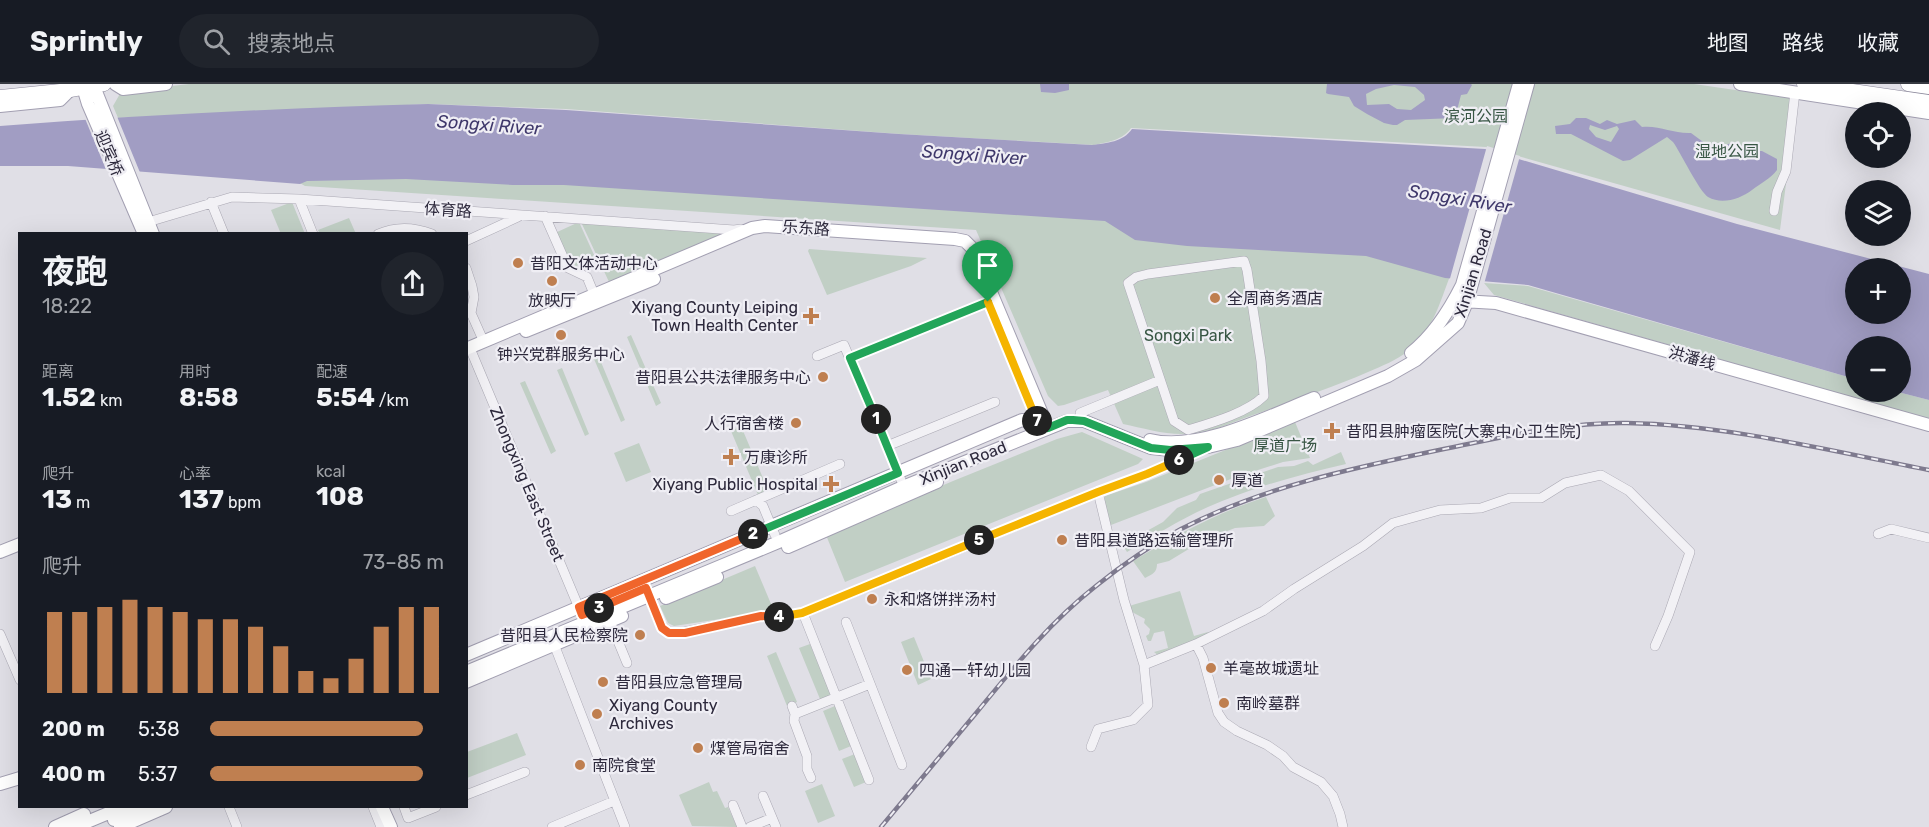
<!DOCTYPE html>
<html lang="zh">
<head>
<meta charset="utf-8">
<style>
	body { margin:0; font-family:Rubik,"Noto Sans SC",sans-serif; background:#20242c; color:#f1f3f6; height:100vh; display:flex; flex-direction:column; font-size:22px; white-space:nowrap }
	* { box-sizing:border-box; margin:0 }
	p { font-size:20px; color:#9ea1a6 }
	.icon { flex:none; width:33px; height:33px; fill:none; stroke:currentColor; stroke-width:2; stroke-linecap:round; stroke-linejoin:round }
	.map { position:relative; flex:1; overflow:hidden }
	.side { position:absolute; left:18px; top:148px; width:450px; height:576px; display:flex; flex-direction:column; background:#171b24; border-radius:0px; box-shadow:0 6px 24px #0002 }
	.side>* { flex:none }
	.tools { position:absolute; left:1845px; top:18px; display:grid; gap:12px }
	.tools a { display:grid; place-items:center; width:66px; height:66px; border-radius:50%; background:#171b24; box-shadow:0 6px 24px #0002; font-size:30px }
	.pin { position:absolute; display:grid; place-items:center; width:51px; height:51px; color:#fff; margin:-62px -26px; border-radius:50% 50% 50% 0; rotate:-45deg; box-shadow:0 0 6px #0007 }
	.pin .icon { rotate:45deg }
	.km { position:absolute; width:30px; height:30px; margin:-15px; border-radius:50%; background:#222; color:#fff; font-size:16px; line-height:30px; text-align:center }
	.round { display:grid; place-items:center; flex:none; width:63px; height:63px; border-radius:32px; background:#20242c }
	.head { display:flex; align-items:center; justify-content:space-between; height:102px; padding:0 24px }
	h1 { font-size:33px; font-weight:700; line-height:45px }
	.stats { display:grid; grid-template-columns:repeat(3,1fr); gap:9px; height:102px; padding:6px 24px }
	.stats div { display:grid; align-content:center }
	.stats b { font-size:26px; font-weight:700 }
	.stats small { font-size:16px; font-weight:400 }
	.stats p { font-size:16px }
	.chart { height:168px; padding:12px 24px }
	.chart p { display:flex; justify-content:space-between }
	.chart svg { width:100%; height:108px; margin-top:6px; stroke:#bf7f50; stroke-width:6 }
	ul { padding:0 24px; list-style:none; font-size:20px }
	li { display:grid; grid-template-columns:96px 72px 1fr; align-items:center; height:45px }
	li i { height:15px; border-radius:8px; background:#bf7f50 }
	header { display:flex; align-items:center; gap:36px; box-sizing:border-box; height:84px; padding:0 30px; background:#171b24; border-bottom:2px solid #363941 }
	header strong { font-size:28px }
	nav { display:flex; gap:33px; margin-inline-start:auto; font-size:21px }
	.search { width:420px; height:54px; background:#20242c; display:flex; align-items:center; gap:15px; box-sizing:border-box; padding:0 21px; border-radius:33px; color:#9ea1a6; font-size:22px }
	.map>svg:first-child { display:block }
</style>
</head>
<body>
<header>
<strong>Sprintly</strong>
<div class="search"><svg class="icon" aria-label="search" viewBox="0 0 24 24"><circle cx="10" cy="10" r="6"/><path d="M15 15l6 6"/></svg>搜索地点</div>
<nav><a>地图</a><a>路线</a><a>收藏</a></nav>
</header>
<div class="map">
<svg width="1929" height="743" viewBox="0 0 1929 743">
	<rect width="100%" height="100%" fill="#e0dfe6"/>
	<path fill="#c1cfc5" d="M 189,0 L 1694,0 L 1797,15 L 1780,146 L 1486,63 L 1131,44 C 1123,56 1108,58 1094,61 L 900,50 L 566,25 L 429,20 L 118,34 L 113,22 L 121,8 Z
		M 405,92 L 978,120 L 1320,160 L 1450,192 C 1440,218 1432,249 1408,267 C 1397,276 1382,282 1368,288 C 1334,303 1300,314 1265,327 C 1239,335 1213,349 1186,350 C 1165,351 1143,344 1123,340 L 1108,306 L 1064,321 L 1058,322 L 1048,312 L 976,146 L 305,102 L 298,98 L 307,95 Z
		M 292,118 L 305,150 L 281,150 L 271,126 Z
		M 349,134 L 356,150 L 320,150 L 318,146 Z
		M 579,138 L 595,173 L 572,184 L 555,149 Z
		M 581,138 L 732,148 L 610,200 Z
		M 809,165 L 927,174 L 911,182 L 827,211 L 808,167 Z
		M 1484,199 L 1528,202 L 1855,295 L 1856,308 L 1898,308 L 1929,316 L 1929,335 L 1494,211 Z
		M 631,251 L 661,319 L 656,322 L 627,253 Z
		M 596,266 L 625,336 L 621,338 L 591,268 Z
		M 562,284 L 589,350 L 585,352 L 557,286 Z
		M 525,297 L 556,367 L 551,370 L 520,299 Z
		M 1295,338 L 1310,374 L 1283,378 L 1236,393 L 1111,441 C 1106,434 1103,420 1105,412 L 1146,398 Z
		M 741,342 L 768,406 L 758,411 L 731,347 Z
		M 1082,348 L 1143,375 L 1138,380 L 845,498 L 826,451 L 953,397 L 1057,355 Z
		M 639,359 L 651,388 L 626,398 L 614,369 Z
		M 1341,368 L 1346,380 C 1307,389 1268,399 1230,414 C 1194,427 1160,448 1127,468 L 1119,455 L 1136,453 L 1163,438 L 1177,424 L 1196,416 L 1200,410 L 1278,383 L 1294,382 L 1308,377 L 1313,381 Z
		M 1266,413 L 1275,432 L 1264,442 L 1235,444 L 1202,457 L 1169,477 L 1157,480 C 1157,488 1153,490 1145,494 L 1133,477 C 1176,451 1218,428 1266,413 Z
		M 755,482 L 774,527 L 674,542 L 668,539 L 660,522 Z
		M 1180,507 L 1194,552 L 1208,548 L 1206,552 L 1159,572 L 1154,568 L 1168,564 L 1164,547 L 1154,549 L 1151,557 L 1148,557 L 1146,552 L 1149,550 L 1150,545 L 1144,539 L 1145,535 L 1132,528 L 1129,522 Z
		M 914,553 L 931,595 L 918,601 L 901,558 Z
		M 810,560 L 831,611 L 820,615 L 799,564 Z
		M 776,568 L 797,618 L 787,622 L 767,572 Z
		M 835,622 L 851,662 L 839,667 L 823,627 Z
		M 517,649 L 526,671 L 467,694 L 467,668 Z
		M 855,670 L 866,698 L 854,703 L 842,675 Z
		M 709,698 L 713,708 L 717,707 L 725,724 L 728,723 L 737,743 L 692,742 L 679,711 Z
		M 822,700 L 835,732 L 818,739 L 805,707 Z"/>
	<path fill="#a19dc3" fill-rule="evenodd" d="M 1040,0 L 1069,0 L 1069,6 L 1055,9 L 1041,8 Z
		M 1327,0 L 1471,0 L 1472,1 L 1467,10 L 1461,11 L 1455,34 L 1405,36 L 1397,41 L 1393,41 L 1384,39 L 1367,30 L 1354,22 L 1349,13 L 1328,10 L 1326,9 ZM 1394,1 L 1415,3 L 1424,11 L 1425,16 L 1411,26 L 1397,25 L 1389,20 L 1367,21 L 1366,10 L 1376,5 Z
		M 428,20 L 566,26 L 899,50 L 1092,61 C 1107,59 1123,58 1132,45 L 1485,65 L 1737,140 L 1929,190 L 1929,316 L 1898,308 L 1900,308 L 1900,262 L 1856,262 L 1855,295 L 1528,201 L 1445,194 L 1366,172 L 1187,162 L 1135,156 L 1105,137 L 564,101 L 513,101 L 406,95 L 307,97 L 300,100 L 68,82 L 0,82 L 0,42 C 143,31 285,24 428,20 ZM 1856,184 L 1900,184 L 1900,230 L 1856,230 Z
		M 1576,34 L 1586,34 L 1600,40 L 1607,36 L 1617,40 L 1635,36 L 1642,43 C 1659,41 1674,50 1691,49 L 1714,66 L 1721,67 L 1728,60 L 1734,59 L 1747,67 L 1762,67 L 1777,75 L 1777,86 C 1770,95 1761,99 1752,106 C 1740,115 1722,121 1708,113 C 1699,107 1681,69 1673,58 L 1667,53 L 1630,76 L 1623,77 L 1571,50 L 1556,50 L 1555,42 L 1570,40 ZM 1590,41 L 1605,46 L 1617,42 L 1619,45 L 1611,58 L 1596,53 L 1589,45 Z"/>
	<path fill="#e0dfe6" d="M 116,30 L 141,91 L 107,88 L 84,32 Z
		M 1487,62 L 1520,72 L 1484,200 L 1485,202 L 1449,198 Z"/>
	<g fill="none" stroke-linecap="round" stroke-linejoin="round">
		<g stroke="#aaa8b3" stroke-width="10">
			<path id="minor" d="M 299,115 L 313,150
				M 211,118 L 224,150
				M 1774,127 L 1777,108 L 1786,87 L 1795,8
				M 545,132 L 568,184 L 587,193 L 594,210
				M 151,142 L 148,138 L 232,113 L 299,115 L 734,146 L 741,145
				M 378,150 C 396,142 414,143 432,150
				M 466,157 L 518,133
				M 1244,177 L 1247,186 L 1261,277 L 1264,312 C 1247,329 1211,339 1188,346 L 1174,337 L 1128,199 L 1136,193 L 1148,190 Z
				M 466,184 L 472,202 L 474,213 L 471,229 L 483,256
				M 472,269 L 582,531
				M 817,272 L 844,261 L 901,396
				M 850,274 L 988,218
				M 1080,329 L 1160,296
				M 887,362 L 995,318
				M 756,416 L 763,422 L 775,451
				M 731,427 L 840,380
				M 1878,450 L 1891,445 L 1929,454
				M 647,504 C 652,519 657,547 675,550 L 761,532 L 781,533 L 803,529 L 1098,408 L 1147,390 L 1202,365
				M 803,529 L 869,696
				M 606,536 L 611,540 L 627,579
				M 846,538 L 902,681
				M 0,550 L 20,596
				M 552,555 L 625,743
				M 1196,560 L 1203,574 L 1218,629 L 1224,638 L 1237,647 L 1267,661 L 1283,672 L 1293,683 L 1321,698 L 1333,712 L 1340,730 L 1343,743
				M 1144,581 L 1196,560 L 1263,527 L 1294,505 L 1363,462 L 1393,439 L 1440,426 L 1481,424 L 1510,414 L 1541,414 L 1565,399 L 1601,391 L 1629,407 L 1690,468 L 1668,532 L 1655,562
				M 792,622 L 795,630 L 794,637 L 807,672 L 807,685 L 811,694
				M 795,630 L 870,600
				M 1091,663 L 1098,645 L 1133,636 L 1148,621 L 1144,581 L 1124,516 L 1098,408
				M 466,711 L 525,688
				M 763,712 L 776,743
				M 733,721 L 742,743
				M 229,723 L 237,743
				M 373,723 L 381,743
				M 404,723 L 408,734 L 436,723
				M 552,743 L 614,717
				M 750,743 L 772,734"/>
		</g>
		<g stroke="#a29fb1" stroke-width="14">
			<path id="major" d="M 82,0 L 88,20 L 144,150
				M 93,0 L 153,150
				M 115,0 L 123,5 L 166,0
				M 1740,0 L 1929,29
				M 0,22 L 60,16 L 70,6
				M 1462,217 L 1496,219 L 1929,341
				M 526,247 L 654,195
				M 466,265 L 752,144 L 765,142 L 955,155 L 965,157 L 973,165 L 1048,344
				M 1411,269 C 1434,251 1449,227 1462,201 L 1519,0
				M 1150,356 C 1199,368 1269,332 1314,314
				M 788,463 L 937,398
				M 0,468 L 20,460
				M 666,514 L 717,493
				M 466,571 L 1022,336 L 1038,339
				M 466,588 L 781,457 L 905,402 L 1067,337 L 1084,337 L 1151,364 L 1170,366 L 1208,363 L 1237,356 L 1388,292 L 1416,276 L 1458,239 L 1467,218 L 1528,0
				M 466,598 L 622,532
				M 0,700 L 20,694
				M 382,723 L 391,743
				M 114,736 L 144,723
				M 55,743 L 84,730
				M 75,743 L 123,723
				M 120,743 L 166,723"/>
		</g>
		<g stroke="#8b889b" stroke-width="15">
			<path id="highway" d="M 1804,0 L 1929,18
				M 1908,0 L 1929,3
				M 0,13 L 70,6 L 104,0"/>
		</g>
		<use href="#minor" stroke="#f2f1f5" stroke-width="9"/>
		<use href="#major" stroke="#fff" stroke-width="12"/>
		<use href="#highway" stroke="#fff" stroke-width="14"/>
		<g stroke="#7e7a8e" stroke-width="4.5">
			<path id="rail" d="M 881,743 C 913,705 945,666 977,628 C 1014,583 1050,538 1096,502 C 1122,481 1151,461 1181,445 C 1264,402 1358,383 1449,364 C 1508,352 1567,338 1627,339 C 1729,341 1830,367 1929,386"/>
		</g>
		<use href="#rail" stroke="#efeef4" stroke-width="2" stroke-dasharray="7" stroke-linecap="butt"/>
	</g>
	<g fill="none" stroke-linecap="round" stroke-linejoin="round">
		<g stroke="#fff" stroke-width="12">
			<path id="split-1" d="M 876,335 L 850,274 L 988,218"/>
		</g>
		<g stroke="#fff" stroke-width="12">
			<path id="split-2" d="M 753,450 L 898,389 L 876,335"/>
		</g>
		<g stroke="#fff" stroke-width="12">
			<path id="split-3" d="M 599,524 L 582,531 L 579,523 L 753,450"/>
		</g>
		<g stroke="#fff" stroke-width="12">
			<path id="split-4" d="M 599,524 L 646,504 L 662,544 L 669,549 L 685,549 L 761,532 L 779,533"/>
		</g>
		<g stroke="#fff" stroke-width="12">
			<path id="split-5" d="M 779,533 L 802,529 L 979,456"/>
		</g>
		<g stroke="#fff" stroke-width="12">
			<path id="split-6" d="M 979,456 L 1098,408 L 1147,390 L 1179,376"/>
		</g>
		<g stroke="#fff" stroke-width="12">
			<path id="split-7" d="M 1037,337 L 1038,339 L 1045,336 L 1048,344 L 1067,336 L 1073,336 L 1084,337 L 1151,364 L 1170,366 L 1208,363 L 1179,376"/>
		</g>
		<g stroke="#fff" stroke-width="12">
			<path id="split-8" d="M 988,218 L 1037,337"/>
		</g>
		<use href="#split-1" stroke="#22a559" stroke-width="8"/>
		<use href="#split-2" stroke="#22a559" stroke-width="8"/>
		<use href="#split-3" stroke="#f0652b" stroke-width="8"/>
		<use href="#split-4" stroke="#f0652b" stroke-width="8"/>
		<use href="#split-5" stroke="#f5b400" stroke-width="8"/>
		<use href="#split-6" stroke="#f5b400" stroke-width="8"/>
		<use href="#split-7" stroke="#22a559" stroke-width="8"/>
		<use href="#split-8" stroke="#f5b400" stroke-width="8"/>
	</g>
	<g fill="#bf7f50" stroke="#efeef4" stroke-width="2">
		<circle cx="518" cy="179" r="6"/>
		<circle cx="552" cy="197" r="6"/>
		<circle cx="1215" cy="214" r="6"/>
		<path d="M808 223h6v6h6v6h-6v6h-6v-6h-6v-6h6z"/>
		<circle cx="561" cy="251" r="6"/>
		<circle cx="823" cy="293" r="6"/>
		<circle cx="796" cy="339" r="6"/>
		<path d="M1329 338h6v6h6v6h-6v6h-6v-6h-6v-6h6z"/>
		<path d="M728 364h6v6h6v6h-6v6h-6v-6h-6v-6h6z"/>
		<circle cx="1219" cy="396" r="6"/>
		<path d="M828 391h6v6h6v6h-6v6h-6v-6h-6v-6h6z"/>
		<circle cx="1062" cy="456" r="6"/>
		<circle cx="872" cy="515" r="6"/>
		<circle cx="640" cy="551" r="6"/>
		<circle cx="1211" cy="584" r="6"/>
		<circle cx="907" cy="586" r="6"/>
		<circle cx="603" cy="598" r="6"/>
		<circle cx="1224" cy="619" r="6"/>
		<circle cx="597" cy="630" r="6"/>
		<circle cx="698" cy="664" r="6"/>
		<circle cx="580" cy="681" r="6"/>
	</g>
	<g text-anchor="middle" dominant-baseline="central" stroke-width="4.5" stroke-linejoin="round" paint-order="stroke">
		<g font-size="16" fill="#385644" stroke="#efeef4">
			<text x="1476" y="32">滨河公园</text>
			<text x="1727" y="67">湿地公园</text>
			<text x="1188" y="251">Songxi Park</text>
			<text x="1285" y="361">厚道广场</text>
		</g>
		<g font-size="16" fill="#2d293c" stroke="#efeef4">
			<text transform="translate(109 69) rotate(67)">迎宾桥</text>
			<text transform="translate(448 126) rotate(4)">体育路</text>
			<text transform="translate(806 144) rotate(4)">乐东路</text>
			<text transform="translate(1473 189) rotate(-73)">Xinjian Road</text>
			<text transform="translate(1692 274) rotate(16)">洪潘线</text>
			<text transform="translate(963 379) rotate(-22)">Xinjian Road</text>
			<text transform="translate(527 400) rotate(67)">Zhongxing East Street</text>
		</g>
		<g font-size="16" fill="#2d293c" stroke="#efeef4" text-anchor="start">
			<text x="530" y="179">昔阳文体活动中心</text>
			<text x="1227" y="214">全周商务酒店</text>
			<text x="552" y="216" text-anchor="middle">放映厅</text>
			<text x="798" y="223" text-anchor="end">Xiyang County Leiping<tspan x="798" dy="18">Town Health Center</tspan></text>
			<text x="561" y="270" text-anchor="middle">钟兴党群服务中心</text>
			<text x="811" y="293" text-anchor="end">昔阳县公共法律服务中心</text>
			<text x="784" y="339" text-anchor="end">人行宿舍楼</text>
			<text x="1346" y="347">昔阳县肿瘤医院(大寨中心卫生院)</text>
			<text x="744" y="373">万康诊所</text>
			<text x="1231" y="396">厚道</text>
			<text x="818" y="400" text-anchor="end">Xiyang Public Hospital</text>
			<text x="1074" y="456">昔阳县道路运输管理所</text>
			<text x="884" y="515">永和烙饼拌汤村</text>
			<text x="628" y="551" text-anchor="end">昔阳县人民检察院</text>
			<text x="1223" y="584">羊毫故城遗址</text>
			<text x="919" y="586">四通一轩幼儿园</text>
			<text x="615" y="598">昔阳县应急管理局</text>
			<text x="1236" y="619">南岭墓群</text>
			<text x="609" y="621">Xiyang County<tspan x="609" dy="18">Archives</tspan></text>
			<text x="710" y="664">煤管局宿舍</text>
			<text x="592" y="681">南院食堂</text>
		</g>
		<g font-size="18" font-style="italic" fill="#3f386b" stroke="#efeef4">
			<text transform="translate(489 41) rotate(4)">Songxi River</text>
			<text transform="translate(974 71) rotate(4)">Songxi River</text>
			<text transform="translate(1460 115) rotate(9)">Songxi River</text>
		</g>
	</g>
</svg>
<div class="tools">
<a><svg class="icon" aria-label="locate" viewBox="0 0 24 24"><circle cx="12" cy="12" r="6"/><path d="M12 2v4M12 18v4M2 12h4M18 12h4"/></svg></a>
<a><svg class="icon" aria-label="layers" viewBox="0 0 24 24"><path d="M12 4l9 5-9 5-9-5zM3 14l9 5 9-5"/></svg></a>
<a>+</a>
<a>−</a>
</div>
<div class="pin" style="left:988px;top:218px;background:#1e9e55"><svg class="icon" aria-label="arrive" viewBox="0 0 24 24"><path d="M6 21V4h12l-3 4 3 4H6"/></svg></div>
<b class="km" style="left:876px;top:335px">1</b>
<b class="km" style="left:753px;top:450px">2</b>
<b class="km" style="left:599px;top:524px">3</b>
<b class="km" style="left:779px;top:533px">4</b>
<b class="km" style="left:979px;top:456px">5</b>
<b class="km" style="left:1179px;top:376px">6</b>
<b class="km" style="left:1037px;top:337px">7</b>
<section class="side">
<div class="head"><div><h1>夜跑</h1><p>18:22</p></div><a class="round"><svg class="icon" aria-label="share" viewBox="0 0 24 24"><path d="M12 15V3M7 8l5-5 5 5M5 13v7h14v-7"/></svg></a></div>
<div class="stats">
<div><p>距离</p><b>1.52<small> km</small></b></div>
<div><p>用时</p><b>8:58</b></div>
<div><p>配速</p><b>5:54<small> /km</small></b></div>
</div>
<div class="stats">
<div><p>爬升</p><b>13<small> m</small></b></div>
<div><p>心率</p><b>137<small> bpm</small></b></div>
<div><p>kcal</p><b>108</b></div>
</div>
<div class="chart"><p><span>爬升</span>73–85 m</p>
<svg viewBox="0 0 160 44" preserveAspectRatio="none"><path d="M5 44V11M15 44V11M25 44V9M35 44V6M45 44V9M55 44V11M65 44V14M75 44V14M85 44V17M95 44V25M105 44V35M115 44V38M125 44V30M135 44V17M145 44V9M155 44V9"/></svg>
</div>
<ul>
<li><b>200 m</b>5:38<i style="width:91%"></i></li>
<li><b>400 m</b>5:37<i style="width:91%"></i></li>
</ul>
</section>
</div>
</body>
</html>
